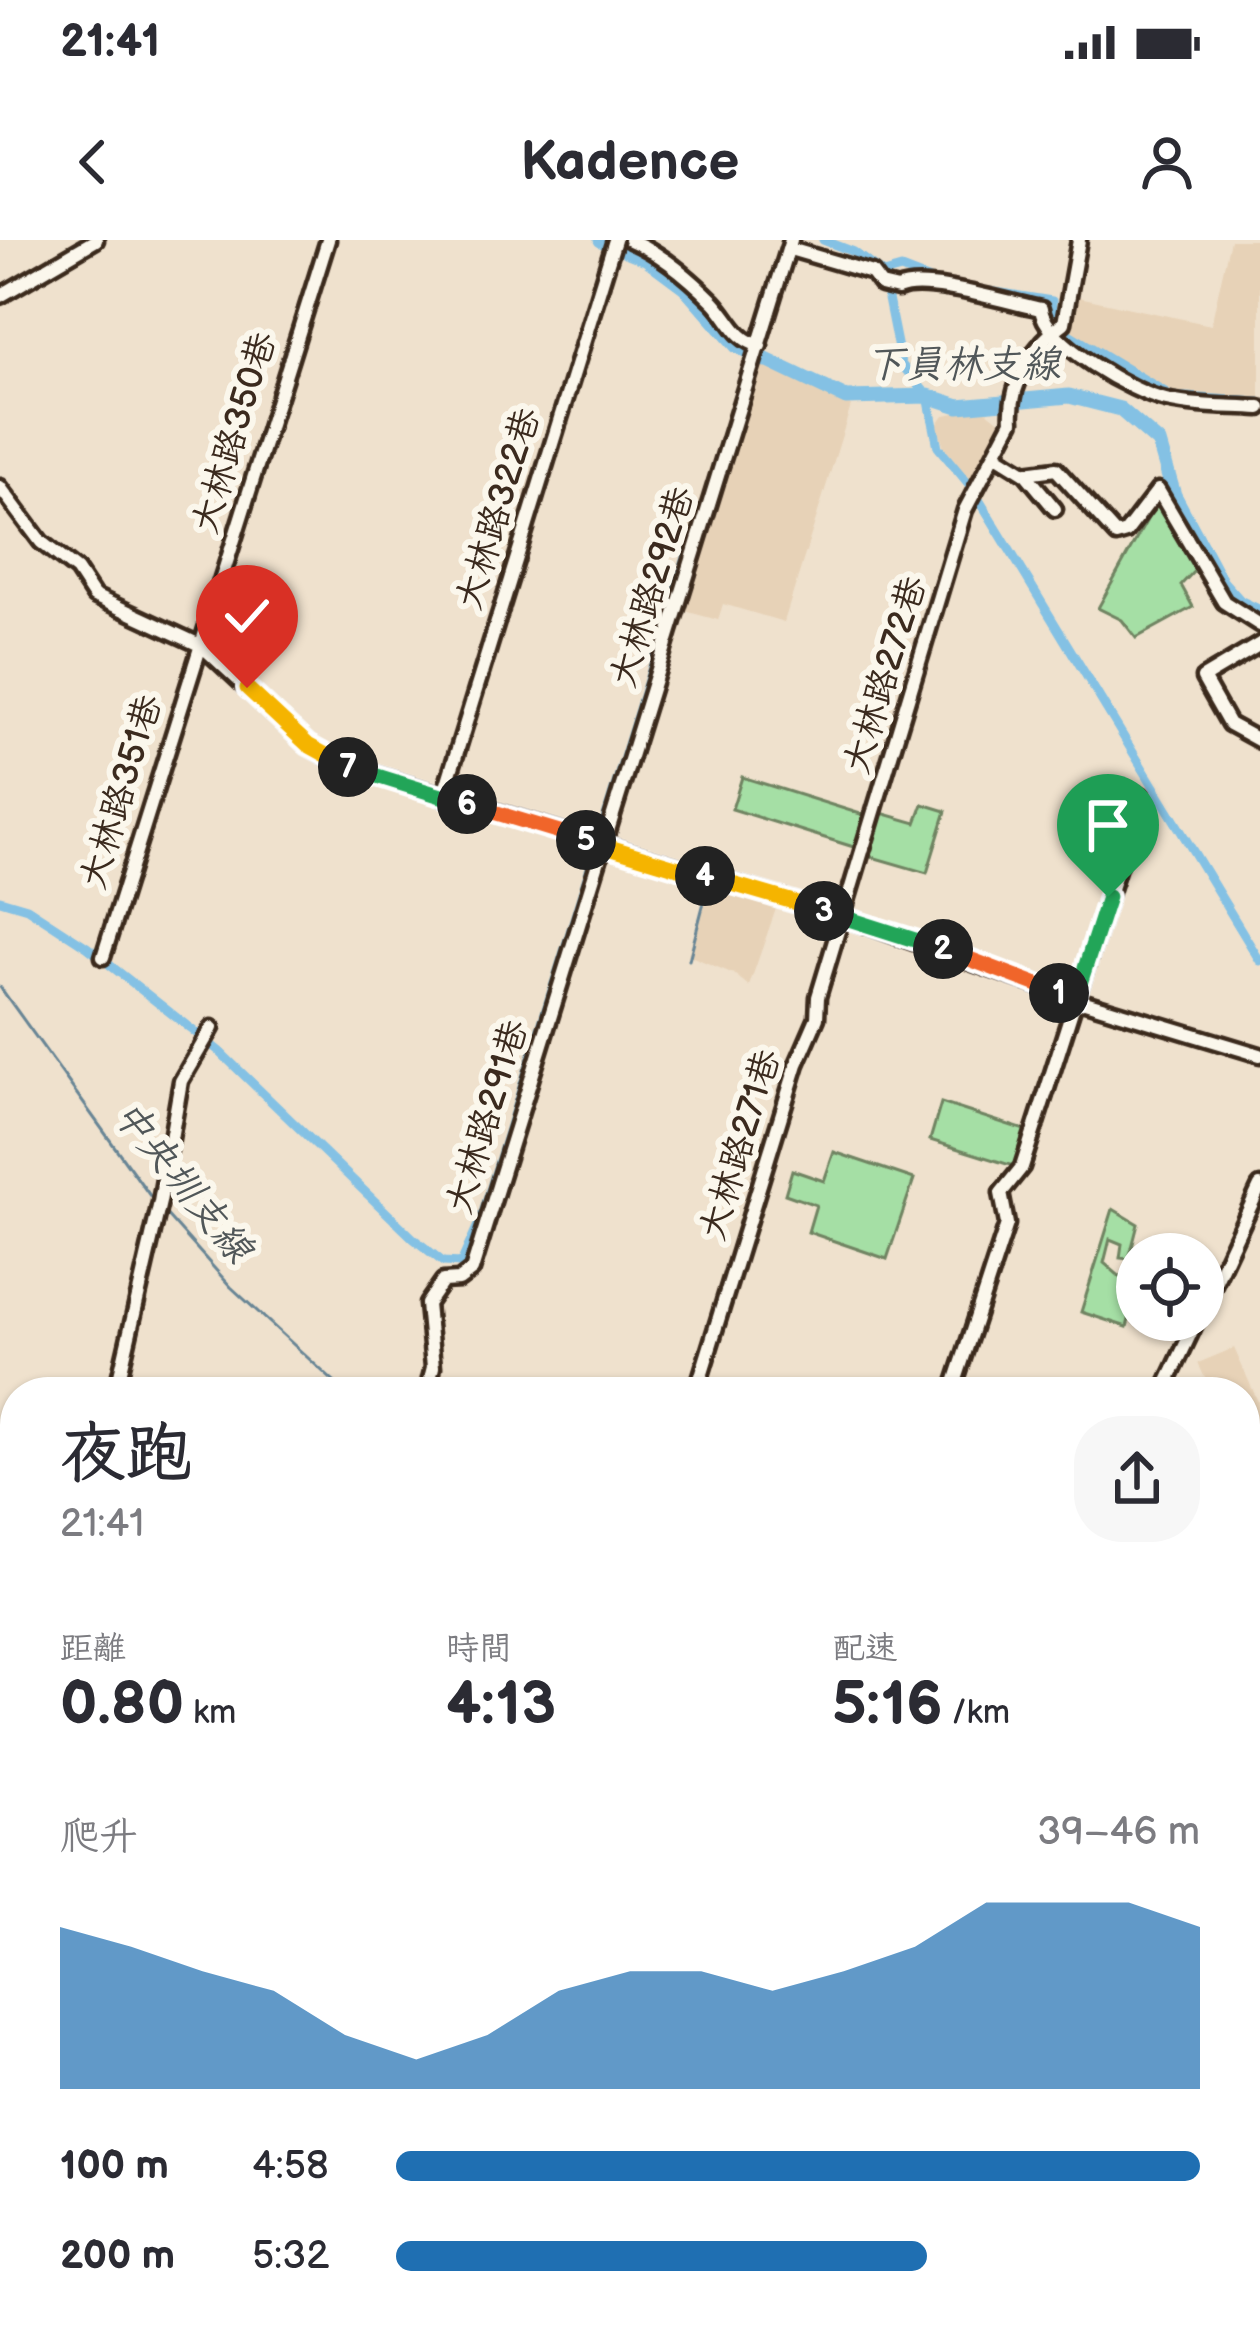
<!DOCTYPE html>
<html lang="zh-TW">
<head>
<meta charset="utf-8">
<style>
	body { margin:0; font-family:"Balsamiq Sans","LXGW WenKai TC",sans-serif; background:#f7f7f7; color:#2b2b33; height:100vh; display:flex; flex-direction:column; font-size:45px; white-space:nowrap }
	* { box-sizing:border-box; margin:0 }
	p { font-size:39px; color:#7c7c81 }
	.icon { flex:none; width:66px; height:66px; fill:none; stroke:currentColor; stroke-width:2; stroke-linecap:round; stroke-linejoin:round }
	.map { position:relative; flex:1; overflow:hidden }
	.sheet { position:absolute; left:0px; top:1137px; width:1260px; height:951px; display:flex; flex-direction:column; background:#fff; border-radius:48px 48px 0 0; box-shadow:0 3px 9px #0004 }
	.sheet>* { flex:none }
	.controls { position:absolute; left:1116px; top:993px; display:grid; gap:24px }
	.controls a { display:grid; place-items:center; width:108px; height:108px; border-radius:50%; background:#fff; box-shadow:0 3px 9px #0004; font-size:60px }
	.pin { position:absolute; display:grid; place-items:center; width:102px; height:102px; color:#fff; margin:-123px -51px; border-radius:50% 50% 50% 0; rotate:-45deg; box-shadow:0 0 12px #0007 }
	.pin .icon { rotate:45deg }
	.km { position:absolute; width:60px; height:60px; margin:-30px; border-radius:50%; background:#222; color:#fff; font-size:33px; line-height:60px; text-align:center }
	.round { display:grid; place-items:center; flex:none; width:126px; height:126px; border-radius:48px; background:#f7f7f7 }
	.summary { display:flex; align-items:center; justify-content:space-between; height:204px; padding:0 60px }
	h1 { font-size:66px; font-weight:700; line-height:90px }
	.metrics { display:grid; grid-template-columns:repeat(3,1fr); gap:18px; height:204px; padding:12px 60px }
	.metrics div { display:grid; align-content:center }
	.metrics b { font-size:60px; font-weight:700 }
	.metrics small { font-size:33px; font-weight:400 }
	.metrics p { font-size:33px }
	.chart { height:336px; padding:24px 60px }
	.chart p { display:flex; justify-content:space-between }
	.chart svg { width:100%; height:216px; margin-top:12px; fill:#1f6fb2; opacity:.7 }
	ul { padding:0 60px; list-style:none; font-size:39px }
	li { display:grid; grid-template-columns:192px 144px 1fr; align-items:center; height:90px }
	li i { height:30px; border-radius:15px; background:#1f6fb2 }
	.status { display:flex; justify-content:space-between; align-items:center; height:84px; padding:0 60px; background:#fff; direction:ltr }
	.status svg { height:33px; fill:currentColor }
	header { display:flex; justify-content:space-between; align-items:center; height:156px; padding:0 60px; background:#fff; font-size:54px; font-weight:700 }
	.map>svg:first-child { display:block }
</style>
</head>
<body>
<div class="status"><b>21:41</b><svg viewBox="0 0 49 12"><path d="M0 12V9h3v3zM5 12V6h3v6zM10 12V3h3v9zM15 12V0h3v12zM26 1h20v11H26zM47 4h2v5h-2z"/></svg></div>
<header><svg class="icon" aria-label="back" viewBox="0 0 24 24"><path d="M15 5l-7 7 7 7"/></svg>Kadence<svg class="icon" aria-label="person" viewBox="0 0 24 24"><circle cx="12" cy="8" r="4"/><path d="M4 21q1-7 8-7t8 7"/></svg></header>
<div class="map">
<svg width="1260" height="2086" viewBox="0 0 1260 2086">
	<rect width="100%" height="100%" fill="#efe1cd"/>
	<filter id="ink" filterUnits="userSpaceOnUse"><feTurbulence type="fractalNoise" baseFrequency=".00833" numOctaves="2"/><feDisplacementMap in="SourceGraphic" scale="24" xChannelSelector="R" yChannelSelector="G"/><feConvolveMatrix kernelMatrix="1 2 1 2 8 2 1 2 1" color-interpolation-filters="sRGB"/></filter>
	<g filter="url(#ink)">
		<path fill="#e7d2b7" d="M 1230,0 L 1260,0 L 1260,160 L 1161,150 L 1061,93 L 1069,55 L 1211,85 Z
			M 758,121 L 851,166 L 784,382 L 723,364 L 718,380 L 681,370 Z
			M 983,168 L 1005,185 L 972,243 L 944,207 L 937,185 L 944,175 Z
			M 710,642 L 778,663 L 749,746 L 734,734 L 688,715 Z
			M 1234,1108 L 1260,1166 L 1260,1227 L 1245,1232 L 1245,1152 L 1206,1152 L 1210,1149 L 1198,1123 Z"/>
		<path fill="#a5dfa5" stroke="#708462" stroke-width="3" d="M 1158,260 L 1172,277 L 1196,329 L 1181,345 L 1193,367 L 1136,398 L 1122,380 L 1098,368 Z
			M 742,537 L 867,576 L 857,608 L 732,569 Z
			M 923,564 L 946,571 L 927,633 L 865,615 L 878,572 L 916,583 Z
			M 941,863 L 1031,892 L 1020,923 L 1013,926 L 930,900 Z
			M 834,912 L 914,939 L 887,1019 L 808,992 L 816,965 L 785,954 L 792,930 L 824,941 Z
			M 1113,969 L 1138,984 L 1129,1019 L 1120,1018 L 1122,1004 L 1110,999 L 1104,1023 L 1137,1051 L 1127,1087 L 1081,1072 Z"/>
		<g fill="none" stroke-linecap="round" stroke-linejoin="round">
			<path stroke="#678595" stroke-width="3" d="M 689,720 L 709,643
				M 0,747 L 153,960
				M 164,972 L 231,1047 L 345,1152
				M 0,1901 L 15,1909
				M 1245,1922 L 1260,1924
				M 306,2073 L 329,2086"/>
			<path stroke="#84c1e4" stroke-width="9" d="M 823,0 L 854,12 L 883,34 L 901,29 L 937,43
				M 883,34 L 901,124 L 928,156 L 938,207 L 972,248 L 1260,721
				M 989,51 L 1052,61 L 1051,83 L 1172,156 L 1260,162
				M 0,660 L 27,668 L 87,707 L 219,811 L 414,999 L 443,1022 L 461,1023 L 482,976 L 692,298"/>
			<path stroke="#84c1e4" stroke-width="15" d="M 601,0 L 646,18 L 685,47 L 737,106 L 846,158 L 928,156 L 959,166 L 1069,156 L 1120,169 L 1159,203 L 1174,255 L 1221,343 L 1239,363 L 1260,373"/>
			<g stroke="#3b2a1e" stroke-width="21">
				<path id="minor" d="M 630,0 C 661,13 690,38 714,62 C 731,80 735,99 760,106
					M 790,9 L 872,33 L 881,45 L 898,49 C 924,36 1010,63 1041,69 C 1045,103 1133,153 1166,160 C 1196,167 1229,166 1260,168
					M 0,56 L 96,0
					M 996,215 L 1025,233 L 1056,229 L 1116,295 L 1126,292 L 1158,250 L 1224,362 L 1260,385
					M 1025,233 L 1055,269
					M 0,247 L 41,302 L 77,330 L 94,356 L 202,406 L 308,505 L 340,524 L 843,677 L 1075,759 L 1260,815
					M 1260,404 L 1203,438 L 1229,484 L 1260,501
					M 443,557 L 615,0
					M 103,717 L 328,0
					M 1203,1068 L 1260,946
					M 429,1143 L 433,1127 L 427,1064 L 443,1041 L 459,1040 L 472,1030 L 791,0
					M 116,1152 L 160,962 L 181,841 L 212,788
					M 696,1152 L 797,824 L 817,778 L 818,757 L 965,270 L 1012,181 C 1009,143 1035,103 1064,83 L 1079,0
					M 952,1152 L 1007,984 L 1001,953 L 1022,927 L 1141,555
					M 1163,1152 L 1197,1080
					M 1245,1239 L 1260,1232
					M 0,1259 L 15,1257
					M 0,1272 L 15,1304
					M 1245,1505 L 1260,1504
					M 1245,1829 L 1260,1787
					M 1245,1873 L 1260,1877
					M 0,1890 L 15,1898
					M 0,1972 L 15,1981
					M 186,2073 L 211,2086
					M 322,2073 L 345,2086"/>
			</g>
			<use href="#minor" stroke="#fbf7ec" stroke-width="12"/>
			<g stroke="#3b2a1e" stroke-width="8">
				<path id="rail" d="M 0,1341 L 15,1346
					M 1245,1694 L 1260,1697"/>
			</g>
			<use href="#rail" stroke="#fbf7ec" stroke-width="3" stroke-dasharray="9" stroke-linecap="butt"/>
		</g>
	</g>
	<g fill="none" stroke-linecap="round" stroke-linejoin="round" filter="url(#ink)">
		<g stroke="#fff" stroke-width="24">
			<path id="split-1" d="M 1059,753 L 1075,759 L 1108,657"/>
		</g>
		<g stroke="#fff" stroke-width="24">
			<path id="split-2" d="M 943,709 L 1059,753"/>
		</g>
		<g stroke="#fff" stroke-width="24">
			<path id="split-3" d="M 824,671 L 943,709"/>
		</g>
		<g stroke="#fff" stroke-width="24">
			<path id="split-4" d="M 705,636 L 824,671"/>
		</g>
		<g stroke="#fff" stroke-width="24">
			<path id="split-5" d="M 586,600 L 705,636"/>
		</g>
		<g stroke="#fff" stroke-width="24">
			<path id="split-6" d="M 467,564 L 586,600"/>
		</g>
		<g stroke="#fff" stroke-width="24">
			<path id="split-7" d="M 348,527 L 467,564"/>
		</g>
		<g stroke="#fff" stroke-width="24">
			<path id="split-8" d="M 247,448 L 308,505 L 348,527"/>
		</g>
		<use href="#split-1" stroke="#22a559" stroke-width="15"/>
		<use href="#split-2" stroke="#f0652b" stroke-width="15"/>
		<use href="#split-3" stroke="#22a559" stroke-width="15"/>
		<use href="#split-4" stroke="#f5b400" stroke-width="15"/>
		<use href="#split-5" stroke="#f5b400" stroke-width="15"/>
		<use href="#split-6" stroke="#f0652b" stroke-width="15"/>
		<use href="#split-7" stroke="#22a559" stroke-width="15"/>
		<use href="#split-8" stroke="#f5b400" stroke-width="15"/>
	</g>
	<g text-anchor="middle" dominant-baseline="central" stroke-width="12" stroke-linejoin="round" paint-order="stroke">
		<g font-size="36" fill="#3b2a1e" stroke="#fbf7ec">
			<text transform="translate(235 193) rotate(-73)">大林路350巷</text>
			<text transform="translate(499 269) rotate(-73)">大林路322巷</text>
			<text transform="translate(653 347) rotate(-73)">大林路292巷</text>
			<text transform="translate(886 435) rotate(-73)">大林路272巷</text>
			<text transform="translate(122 552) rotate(-73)">大林路351巷</text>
			<text transform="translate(488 877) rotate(-73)">大林路291巷</text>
			<text transform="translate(741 905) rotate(-73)">大林路271巷</text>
		</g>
		<g font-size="39" font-style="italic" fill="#515759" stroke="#fbf7ec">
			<text x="963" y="125">下員林支線</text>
			<text transform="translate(182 942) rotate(51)">中央圳支線</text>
		</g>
	</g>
</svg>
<div class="controls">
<a><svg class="icon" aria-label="locate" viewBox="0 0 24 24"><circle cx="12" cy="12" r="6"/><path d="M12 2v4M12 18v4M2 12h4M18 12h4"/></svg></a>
</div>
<div class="pin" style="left:1108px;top:657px;background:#1e9e55"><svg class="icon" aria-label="arrive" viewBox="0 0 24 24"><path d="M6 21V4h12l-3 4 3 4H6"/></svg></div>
<div class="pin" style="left:247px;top:448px;background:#d93025"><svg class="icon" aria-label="check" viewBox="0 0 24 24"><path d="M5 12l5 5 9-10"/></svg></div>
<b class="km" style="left:1059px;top:753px">1</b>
<b class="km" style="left:943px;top:709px">2</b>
<b class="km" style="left:824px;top:671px">3</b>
<b class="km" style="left:705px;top:636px">4</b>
<b class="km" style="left:586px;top:600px">5</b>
<b class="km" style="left:467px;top:564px">6</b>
<b class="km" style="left:348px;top:527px">7</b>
<section class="sheet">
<div class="summary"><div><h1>夜跑</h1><p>21:41</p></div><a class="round"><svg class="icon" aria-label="share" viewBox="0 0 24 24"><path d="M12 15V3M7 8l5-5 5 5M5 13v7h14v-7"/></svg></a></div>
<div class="metrics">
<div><p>距離</p><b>0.80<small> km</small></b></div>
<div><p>時間</p><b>4:13</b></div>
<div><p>配速</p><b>5:16<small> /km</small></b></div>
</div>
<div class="chart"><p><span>爬升</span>39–46 m</p>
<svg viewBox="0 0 160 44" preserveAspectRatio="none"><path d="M0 44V11L10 15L20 20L30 24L40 33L50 38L60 33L70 24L80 20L90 20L100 24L110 20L120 15L130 6L140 6L150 6L160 11V44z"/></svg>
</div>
<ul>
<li><b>100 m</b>4:58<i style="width:100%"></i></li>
<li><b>200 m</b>5:32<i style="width:66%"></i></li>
</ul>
</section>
</div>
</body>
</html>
